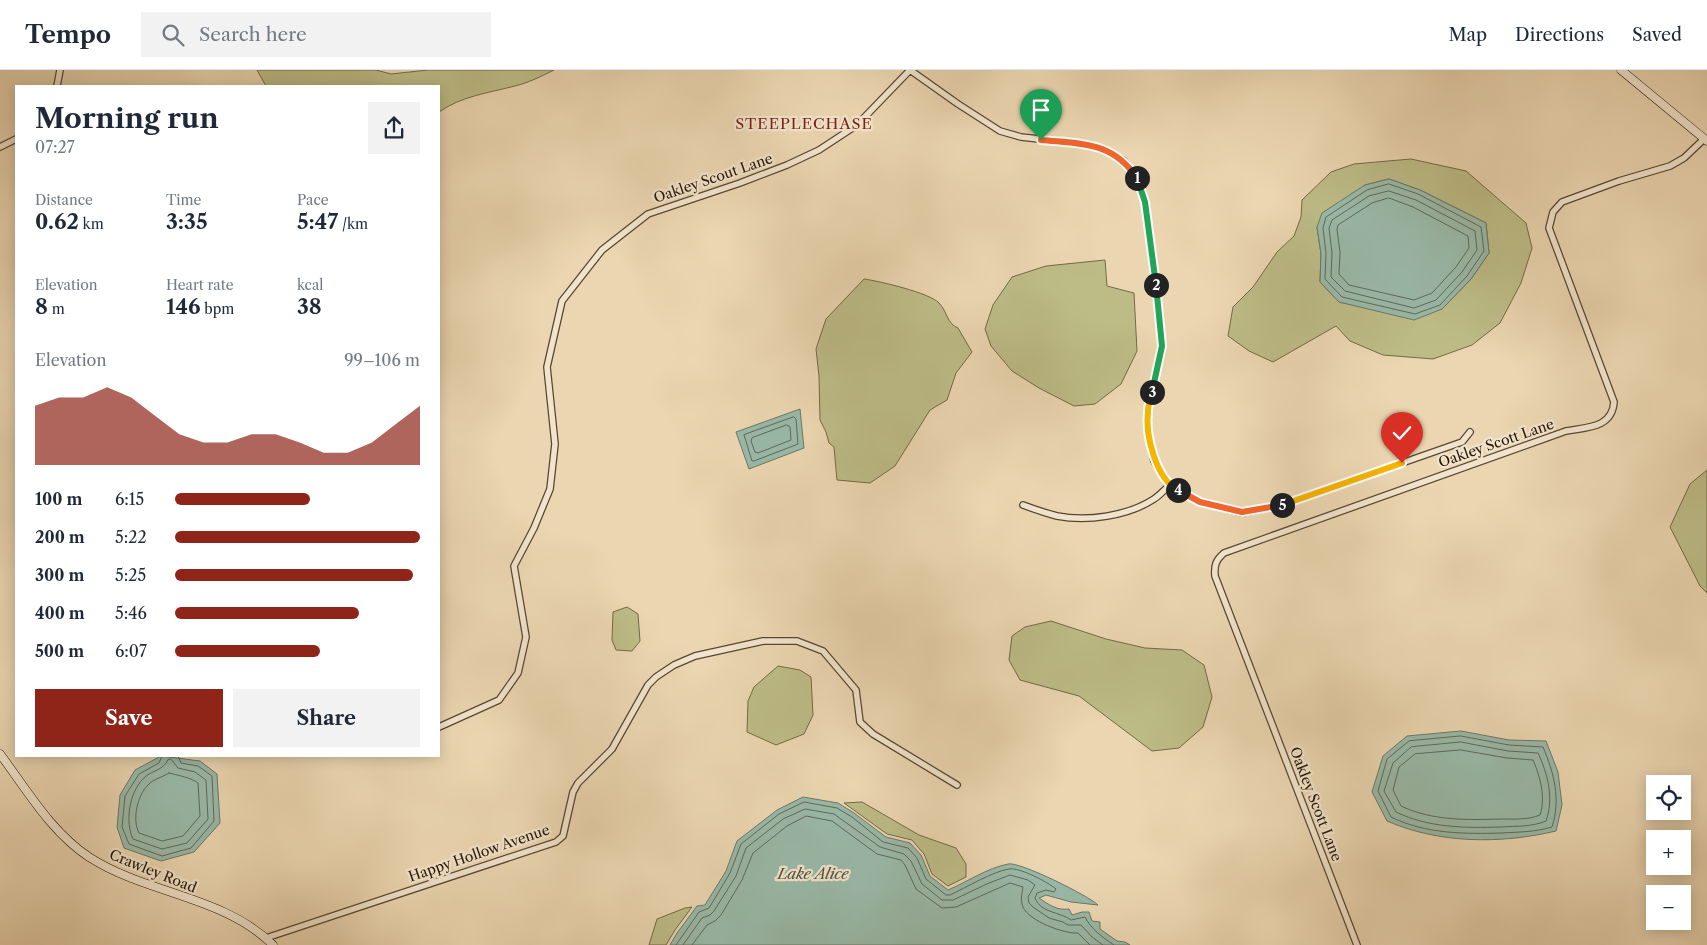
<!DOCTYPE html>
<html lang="en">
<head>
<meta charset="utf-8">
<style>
	body { margin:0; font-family:"Libre Caslon Text",serif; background:#f2f2f3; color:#1f2937; height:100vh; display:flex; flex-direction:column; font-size:19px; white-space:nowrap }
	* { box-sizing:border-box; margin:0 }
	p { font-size:16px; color:#747a83 }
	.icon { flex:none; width:28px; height:28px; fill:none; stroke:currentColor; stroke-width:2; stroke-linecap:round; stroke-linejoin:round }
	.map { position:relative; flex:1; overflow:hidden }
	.panel { position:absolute; left:15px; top:15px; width:425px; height:672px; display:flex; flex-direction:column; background:#fff; border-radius:0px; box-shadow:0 2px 12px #0003 }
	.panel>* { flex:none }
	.tools { position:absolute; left:1646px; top:705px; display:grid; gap:10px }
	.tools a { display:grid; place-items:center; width:45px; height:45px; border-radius:0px; background:#fff; box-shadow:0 2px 12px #0003; font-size:25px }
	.pin { position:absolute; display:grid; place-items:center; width:42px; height:42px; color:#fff; margin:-51px -21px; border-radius:50% 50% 50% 0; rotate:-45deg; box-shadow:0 0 5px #0007 }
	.pin .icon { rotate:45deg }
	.km { position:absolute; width:25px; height:25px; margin:-12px; border-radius:50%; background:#222; color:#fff; font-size:14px; line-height:25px; text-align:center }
	.round { display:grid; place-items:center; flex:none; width:52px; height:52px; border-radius:0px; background:#f2f2f3 }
	.overview { display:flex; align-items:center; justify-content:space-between; height:85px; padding:0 20px }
	h1 { font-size:28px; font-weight:700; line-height:38px }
	.stats { display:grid; grid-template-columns:repeat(3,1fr); gap:8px; height:85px; padding:5px 20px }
	.stats div { display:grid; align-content:center }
	.stats b { font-size:21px; font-weight:700 }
	.stats small { font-size:14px; font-weight:400 }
	.stats p { font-size:14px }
	.chart { height:140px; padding:10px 20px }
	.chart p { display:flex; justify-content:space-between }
	.chart svg { width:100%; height:90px; margin-top:5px; fill:#8f2418; opacity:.7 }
	.button { display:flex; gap:10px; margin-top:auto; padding:10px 20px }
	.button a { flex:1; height:58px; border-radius:0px; background:#8f2418; color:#fff; font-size:20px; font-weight:700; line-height:58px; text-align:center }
	.button a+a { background:#f2f2f3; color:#1f2937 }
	ul { padding:0 20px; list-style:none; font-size:16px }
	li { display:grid; grid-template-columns:80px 60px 1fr; align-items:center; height:38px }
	li i { height:12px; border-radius:6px; background:#8f2418 }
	header { display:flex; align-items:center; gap:30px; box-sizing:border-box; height:70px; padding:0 25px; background:#fff; border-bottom:1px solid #e0e1e3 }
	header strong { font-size:24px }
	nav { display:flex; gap:28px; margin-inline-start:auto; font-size:18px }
	.search { width:350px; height:45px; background:#f2f2f3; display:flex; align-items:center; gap:12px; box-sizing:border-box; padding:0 18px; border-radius:0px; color:#747a83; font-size:19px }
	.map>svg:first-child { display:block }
</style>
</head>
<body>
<header>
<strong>Tempo</strong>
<div class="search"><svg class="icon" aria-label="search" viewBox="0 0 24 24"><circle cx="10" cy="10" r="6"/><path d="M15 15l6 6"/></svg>Search here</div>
<nav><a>Map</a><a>Directions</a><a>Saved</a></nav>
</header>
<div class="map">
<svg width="1707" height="875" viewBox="0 0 1707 875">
	<rect width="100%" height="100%" fill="#ebd6b1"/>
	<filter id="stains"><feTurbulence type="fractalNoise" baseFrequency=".004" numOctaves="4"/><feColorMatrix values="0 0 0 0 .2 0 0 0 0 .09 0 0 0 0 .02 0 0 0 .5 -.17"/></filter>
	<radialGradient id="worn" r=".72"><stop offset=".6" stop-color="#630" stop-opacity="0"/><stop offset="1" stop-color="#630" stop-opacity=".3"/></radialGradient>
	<path fill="#bdbc87" stroke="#726a47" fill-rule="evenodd" d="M 257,0 L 376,0 L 391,4 L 428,0 L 554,0 C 542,6 528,13 515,16 C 488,23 462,26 439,42 L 439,16 L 266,16 Z
		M 1411,89 L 1466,101 L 1526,153 L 1532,178 L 1521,213 L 1500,253 L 1472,275 L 1433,289 L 1383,285 L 1350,271 L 1336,256 L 1273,292 L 1249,281 L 1228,266 L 1233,237 L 1253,217 L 1277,182 L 1294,166 L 1301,147 L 1302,130 L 1331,102 L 1354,94 ZM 1389,109 L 1420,120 L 1486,153 L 1489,183 L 1471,209 L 1442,239 L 1365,237 L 1339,232 L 1320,212 L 1321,184 L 1317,157 L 1365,115 Z
		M 1105,190 L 1107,216 L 1134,223 L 1137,281 L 1121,314 L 1095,334 L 1074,336 L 1039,318 L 1012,301 L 991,276 L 985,259 L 993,235 L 1012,207 L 1046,196 Z
		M 864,209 C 879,211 930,223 939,233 C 947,241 947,254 958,258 L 972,282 L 956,303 L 947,330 L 930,340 L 895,396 L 870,413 L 837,410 L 834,377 L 829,373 L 826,362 L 820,350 L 819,306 L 816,279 L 826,249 Z
		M 1707,400 L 1707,523 L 1700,516 L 1670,457 L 1690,414 Z
		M 627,537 L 638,544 L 640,571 L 632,581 L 616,580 L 612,570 L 613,542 Z
		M 1051,551 L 1106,569 L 1145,578 L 1182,580 L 1204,595 L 1212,627 L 1203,657 L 1179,678 L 1152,681 L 1079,626 L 1020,610 L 1009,590 L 1012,566 L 1025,557 Z
		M 778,596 L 800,600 L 811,607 L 813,645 L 804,664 L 776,675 L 747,662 L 748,631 L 754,617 Z
		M 862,732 L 919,765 L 956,778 L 966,794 L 966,807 L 948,816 L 932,804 L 924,784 L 912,770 L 887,764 L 844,733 Z
		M 692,837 L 675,860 L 666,875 L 649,875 L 657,849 L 685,838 Z"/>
	<path fill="#99b9a8" stroke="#6b7868" d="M 1389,109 L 1420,120 L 1486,153 L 1489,183 L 1471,209 L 1442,239 L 1414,250 L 1339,232 L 1320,212 L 1321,184 L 1317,157 L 1322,143 L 1365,115 Z
		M 800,339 L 804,378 L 749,399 L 736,362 Z
		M 1461,661 L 1509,670 L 1546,671 L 1558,702 L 1562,735 L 1556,761 C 1501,774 1440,774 1387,751 L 1372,722 L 1383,686 L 1407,666 Z
		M 161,686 L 200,691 L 217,704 L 220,753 L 194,782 L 161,791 L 124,778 L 117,757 L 120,725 L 135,700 Z
		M 803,727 L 838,733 L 854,743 L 886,767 L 910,773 L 921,785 L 930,806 L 948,820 C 967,812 987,798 1008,794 C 1019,791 1089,826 1098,835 L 1071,832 L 1046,825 L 1039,828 C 1048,834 1057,841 1069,839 L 1072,845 L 1082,842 L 1089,842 L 1092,851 L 1100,852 L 1100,859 L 1117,871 L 1125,872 L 1130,875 L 670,875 L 677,863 L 697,836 L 705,835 L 726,801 L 737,771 L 777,740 Z"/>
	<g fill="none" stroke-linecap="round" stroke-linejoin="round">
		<path stroke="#606858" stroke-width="1" d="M 1389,114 L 1418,124 L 1481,157 L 1484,181 L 1467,206 L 1440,235 L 1415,244 L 1342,227 L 1325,209 L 1326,183 L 1323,158 L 1326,147 L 1367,120 Z
			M 1389,121 L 1416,130 L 1475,161 L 1477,180 L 1462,202 L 1436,230 L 1414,238 L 1345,221 L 1331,207 L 1332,183 L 1329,158 L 1332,150 L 1369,126 Z
			M 1389,128 L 1413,137 L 1468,166 L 1469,178 L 1456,197 L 1432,223 L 1414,230 L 1349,215 L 1339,204 L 1340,182 L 1337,159 L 1338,155 L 1372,133 Z
			M 794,347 L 796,349 L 798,374 L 754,391 L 752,391 L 744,365 Z
			M 787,355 L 790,357 L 791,370 L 758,383 L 755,382 L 751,371 L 752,368 Z
			M 1461,666 L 1509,675 L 1543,677 C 1554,703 1561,729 1552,757 C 1535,762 1519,762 1502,763 C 1464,764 1426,764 1391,747 L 1378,721 L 1387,689 L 1409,671 Z
			M 1461,672 L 1508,681 L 1538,683 C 1548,704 1554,729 1546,751 C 1532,757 1516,756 1501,757 C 1465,758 1429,758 1396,742 L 1384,721 L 1393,693 L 1411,677 Z
			M 1461,680 L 1507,688 L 1533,690 C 1540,706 1546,727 1540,745 C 1528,750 1515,749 1502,749 C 1467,750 1433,751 1401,736 L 1393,720 L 1399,697 L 1415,684 Z
			M 162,686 L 159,693 L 139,704 L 125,726 L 122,757 L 129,774 L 162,786 L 191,778 L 214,751 L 212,706 L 198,696 L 181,693 L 178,686
			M 171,689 L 178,698 L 195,702 L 206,710 L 208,749 L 187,773 L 162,779 L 133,769 C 125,752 129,723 143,709 C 151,700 163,701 168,690 Z
			M 169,703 C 177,705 192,708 198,713 L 200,746 L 183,766 L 162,771 L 139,763 C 132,750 137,726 148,715 C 153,709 163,707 169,703 Z
			M 676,875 L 699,842 L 709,838 L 730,803 L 741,774 L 779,744 L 804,732 L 837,738 L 852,747 L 883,772 L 908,778 L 917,788 L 926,809 L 946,825 L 950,825 C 965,818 994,801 1009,799 C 1019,797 1048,812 1056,819 L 1054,822 L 1046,820 L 1037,823 L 1035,828 C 1040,843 1061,842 1071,850 L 1085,847 C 1091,859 1102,867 1114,875
			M 683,875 L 702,848 L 710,845 L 714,841 L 736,806 L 746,778 L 783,749 L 805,739 L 834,744 L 880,777 L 904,784 L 911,791 L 922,814 L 942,830 L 953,830 L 989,813 L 1010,805 L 1028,810 L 1035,815 L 1028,827 L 1029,833 L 1033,837 L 1049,848 L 1063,852 L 1068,855 L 1081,855 L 1092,867 L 1103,875
			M 692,875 L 707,855 L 715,851 L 721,845 L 742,810 L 753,783 L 787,756 L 806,746 L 832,751 L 877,784 L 901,790 L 905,795 L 916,819 L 942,838 L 956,837 L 1010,813 L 1023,817 C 1022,824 1020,830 1023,837 C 1029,851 1064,864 1078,863 L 1090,875"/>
		<g stroke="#574732" stroke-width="8">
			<path id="street" d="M 910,0 L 958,34 L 1000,61 L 1021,67 L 1085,74 L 1104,79 L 1124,91 L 1137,107 L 1145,132 L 1155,209 L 1162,276 L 1147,342 L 1149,366 L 1154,391 L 1169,416 L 1200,432 L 1242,443 L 1282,435 L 1462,372 L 1470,362
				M 57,16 L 60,0
				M 0,77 L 16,69
				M 1023,435 C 1034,439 1045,443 1057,446 C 1087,452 1128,446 1154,429 C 1160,425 1164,420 1169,416
				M 439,657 L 499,630 L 518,603 L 526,567 L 514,496 L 534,458 L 550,419 L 555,374 L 547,297 L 562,231 L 602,180 L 648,144 L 740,113 L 787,95 L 819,80 L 857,55 L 910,0
				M 266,868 L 556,772 L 563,766 L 573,722 L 578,713 L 612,679 L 648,615 L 656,607 L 674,595 L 695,586 L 763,571 L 797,571 L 823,581 L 856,620 L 860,652 L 873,664 L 957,715
				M 1357,875 L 1215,506 C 1214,495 1216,490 1224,483 L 1566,361 C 1588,357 1612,358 1614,332 L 1549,158 L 1553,142 L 1562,132 L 1619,111 L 1670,96 L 1684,88 L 1704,69"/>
		</g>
		<g stroke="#261707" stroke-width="9">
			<path id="secondary" d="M 1621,0 L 1707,71
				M 0,684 C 27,720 51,762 89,787 C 146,824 224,826 273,875"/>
		</g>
		<use href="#street" stroke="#f2e4cc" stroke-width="5.5"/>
		<use href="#secondary" stroke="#f2e4cc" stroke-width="8"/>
	</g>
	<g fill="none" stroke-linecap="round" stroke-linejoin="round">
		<g stroke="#fff" stroke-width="10">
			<path id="split-1" d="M 1041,70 C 1081,74 1112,71 1137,108"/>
		</g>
		<g stroke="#fff" stroke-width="10">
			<path id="split-2" d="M 1137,108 L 1145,132 L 1156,215"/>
		</g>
		<g stroke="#fff" stroke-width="10">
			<path id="split-3" d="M 1152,322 L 1162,276 L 1156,215"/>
		</g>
		<g stroke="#fff" stroke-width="10">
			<path id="split-4" d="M 1152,322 C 1151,328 1148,335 1148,341 C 1145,365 1156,409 1178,420"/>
		</g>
		<g stroke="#fff" stroke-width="10">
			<path id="split-5" d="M 1178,420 L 1200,432 L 1242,442 L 1282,435"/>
		</g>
		<g stroke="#fff" stroke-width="10">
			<path id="split-6" d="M 1282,435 L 1402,393"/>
		</g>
		<use href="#split-1" stroke="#f0652b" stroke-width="6"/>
		<use href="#split-2" stroke="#22a559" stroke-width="6"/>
		<use href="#split-3" stroke="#22a559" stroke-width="6"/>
		<use href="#split-4" stroke="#f5b400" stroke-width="6"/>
		<use href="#split-5" stroke="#f0652b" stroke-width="6"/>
		<use href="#split-6" stroke="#f5b400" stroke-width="6"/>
	</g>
	<g text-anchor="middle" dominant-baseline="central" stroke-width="4.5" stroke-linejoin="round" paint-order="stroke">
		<g font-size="14" fill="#261707" stroke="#f2e4cc">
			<text transform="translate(713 108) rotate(-19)">Oakley Scout Lane</text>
			<text transform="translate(1496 373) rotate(-19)">Oakley Scott Lane</text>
			<text transform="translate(1316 734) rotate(69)">Oakley Scott Lane</text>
			<text transform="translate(479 783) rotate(-19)">Happy Hollow Avenue</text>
			<text transform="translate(153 801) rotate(22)">Crawley Road</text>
		</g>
		<g font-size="15" letter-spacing="1" fill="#7a1f14" stroke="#f2e4cc">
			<text x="804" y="53">STEEPLECHASE</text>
		</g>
		<g font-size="15" font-style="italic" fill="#4e503f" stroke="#f2e4cc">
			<text x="813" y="803">Lake Alice</text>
		</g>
	</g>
	<rect width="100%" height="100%" filter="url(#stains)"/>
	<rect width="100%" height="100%" fill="url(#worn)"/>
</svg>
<div class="tools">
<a><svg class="icon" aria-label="locate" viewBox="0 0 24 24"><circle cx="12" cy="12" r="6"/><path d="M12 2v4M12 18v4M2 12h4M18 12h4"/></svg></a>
<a>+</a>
<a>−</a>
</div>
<div class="pin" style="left:1041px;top:70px;background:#1e9e55"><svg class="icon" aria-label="arrive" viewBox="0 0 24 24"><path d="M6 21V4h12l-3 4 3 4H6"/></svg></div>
<div class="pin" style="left:1402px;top:393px;background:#d93025"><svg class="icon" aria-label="check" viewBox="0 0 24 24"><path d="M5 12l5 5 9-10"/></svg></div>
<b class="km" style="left:1137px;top:108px">1</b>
<b class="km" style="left:1156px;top:215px">2</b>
<b class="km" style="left:1152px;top:322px">3</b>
<b class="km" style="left:1178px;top:420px">4</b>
<b class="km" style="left:1282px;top:435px">5</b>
<section class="panel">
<div class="overview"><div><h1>Morning run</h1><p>07:27</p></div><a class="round"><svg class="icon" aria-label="share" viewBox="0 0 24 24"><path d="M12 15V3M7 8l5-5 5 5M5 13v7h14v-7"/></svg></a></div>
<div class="stats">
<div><p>Distance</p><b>0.62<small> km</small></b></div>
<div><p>Time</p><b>3:35</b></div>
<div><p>Pace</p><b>5:47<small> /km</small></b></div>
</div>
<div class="stats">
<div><p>Elevation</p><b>8<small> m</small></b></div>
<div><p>Heart rate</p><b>146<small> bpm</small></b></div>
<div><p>kcal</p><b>38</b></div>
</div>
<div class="chart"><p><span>Elevation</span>99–106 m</p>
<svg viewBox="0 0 160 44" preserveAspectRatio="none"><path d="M0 44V15L10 11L20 11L30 6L40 11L50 20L60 29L70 33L80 33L90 29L100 29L110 33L120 38L130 38L140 33L150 24L160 15V44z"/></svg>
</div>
<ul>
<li><b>100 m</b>6:15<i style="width:55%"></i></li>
<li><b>200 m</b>5:22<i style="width:100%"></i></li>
<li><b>300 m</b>5:25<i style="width:97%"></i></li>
<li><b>400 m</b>5:46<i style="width:75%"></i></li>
<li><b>500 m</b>6:07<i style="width:59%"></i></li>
</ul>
<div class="button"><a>Save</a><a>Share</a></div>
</section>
</div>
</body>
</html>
